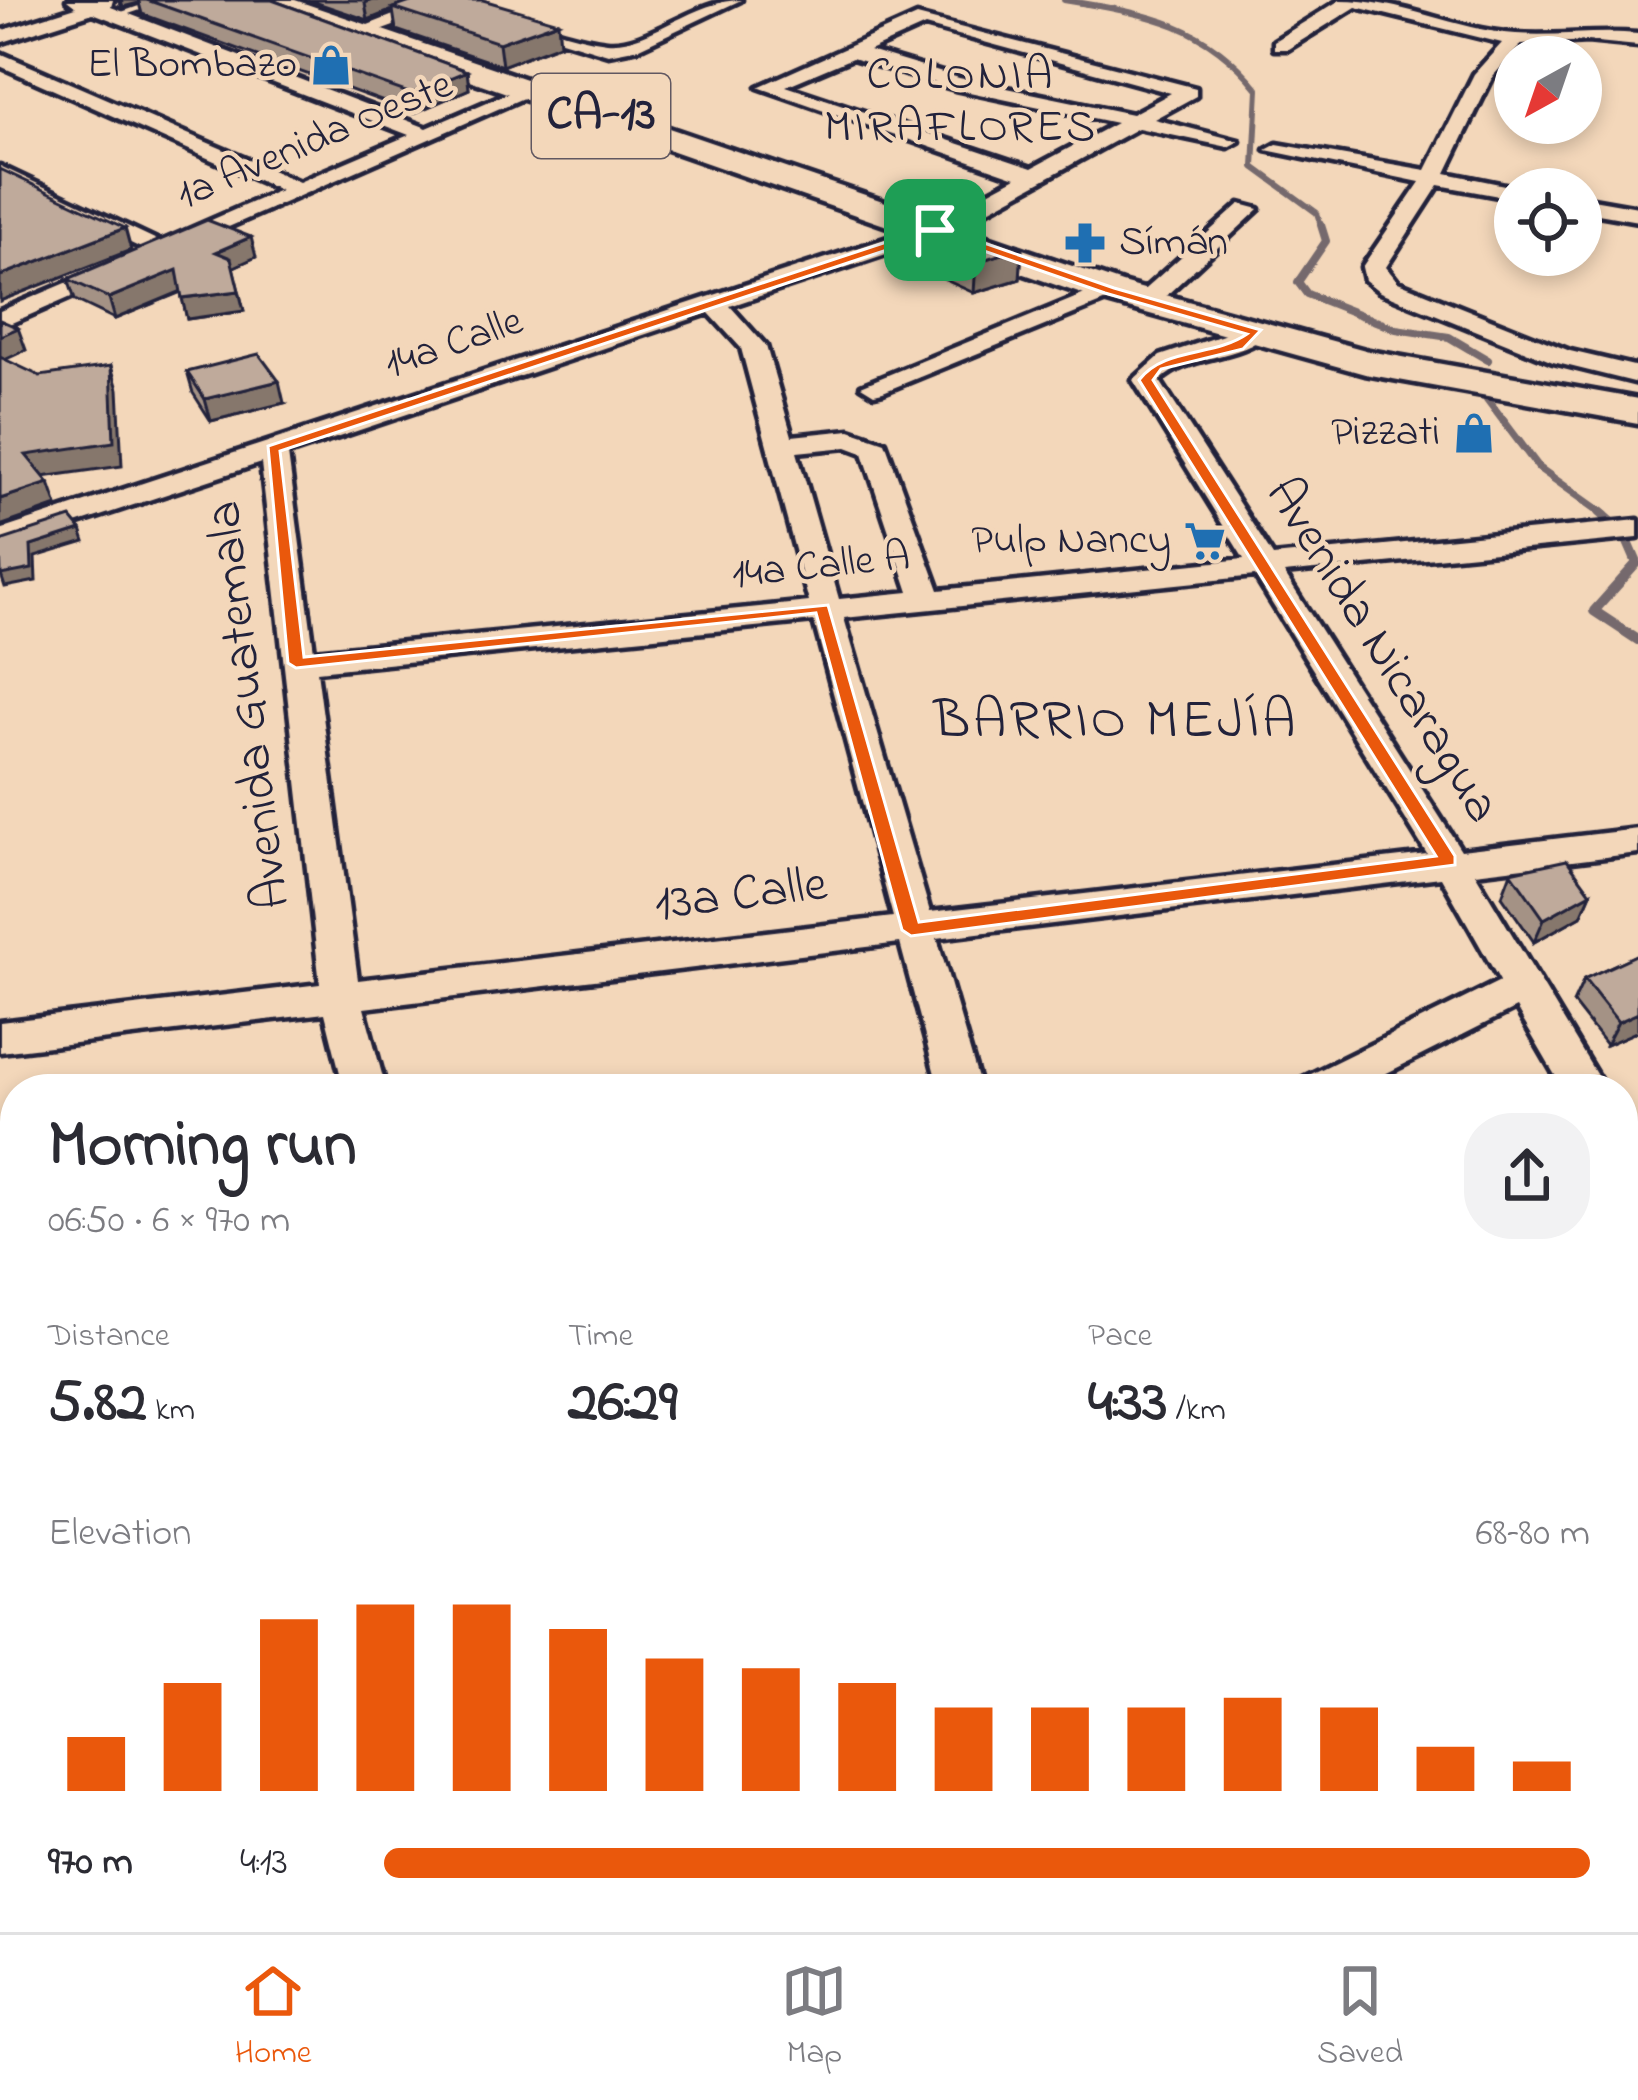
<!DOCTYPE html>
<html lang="en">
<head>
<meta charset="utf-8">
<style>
	body { margin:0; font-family:"Indie Flower",sans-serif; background:#f2f2f3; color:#2b2b33; height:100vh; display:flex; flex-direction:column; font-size:45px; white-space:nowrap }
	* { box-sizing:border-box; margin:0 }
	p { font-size:39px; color:#7c7c81 }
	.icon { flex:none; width:66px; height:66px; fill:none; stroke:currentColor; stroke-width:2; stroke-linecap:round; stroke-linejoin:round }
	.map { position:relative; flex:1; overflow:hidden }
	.side { position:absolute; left:0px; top:1074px; width:1638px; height:858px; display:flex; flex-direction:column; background:#fff; border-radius:48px 48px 0 0; box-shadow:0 6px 18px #0003 }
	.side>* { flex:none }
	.needle { width:78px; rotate:220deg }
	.buttons { position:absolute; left:1494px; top:36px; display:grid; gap:24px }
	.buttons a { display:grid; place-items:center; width:108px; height:108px; border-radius:50%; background:#fff; box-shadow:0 6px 18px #0003; font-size:60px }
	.pin { position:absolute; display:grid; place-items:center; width:102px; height:102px; color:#fff; margin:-51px; border-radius:24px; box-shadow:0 6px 18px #0006 }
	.round { display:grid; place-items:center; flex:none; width:126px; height:126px; border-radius:48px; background:#f2f2f3 }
	.summary { display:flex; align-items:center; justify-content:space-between; height:204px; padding:0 48px }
	h1 { font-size:66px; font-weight:700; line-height:90px }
	.stats { display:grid; grid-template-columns:repeat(3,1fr); gap:18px; height:204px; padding:12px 48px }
	.stats div { display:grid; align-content:center }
	.stats b { font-size:60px; font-weight:700 }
	.stats small { font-size:33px; font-weight:400 }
	.stats p { font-size:33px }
	.chart { height:336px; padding:24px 48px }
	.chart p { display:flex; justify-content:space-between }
	.chart svg { width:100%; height:216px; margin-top:12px; stroke:#ea580c; stroke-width:6 }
	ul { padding:0 48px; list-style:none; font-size:39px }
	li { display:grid; grid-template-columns:192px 144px 1fr; align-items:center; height:90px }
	li i { height:30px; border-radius:15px; background:#ea580c }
	.tab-bar { display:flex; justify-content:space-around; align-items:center; height:168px; border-top:3px solid #e1e1e2; background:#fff; font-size:33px; color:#7c7c81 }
	.tab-bar a { display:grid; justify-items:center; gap:6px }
	.tab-bar .selected { color:#ea580c }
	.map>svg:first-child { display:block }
</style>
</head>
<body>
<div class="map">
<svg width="1638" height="1932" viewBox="0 0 1638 1932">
	<rect width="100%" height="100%" fill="#f3d7ba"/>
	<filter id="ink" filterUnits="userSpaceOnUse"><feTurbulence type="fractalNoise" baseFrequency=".00833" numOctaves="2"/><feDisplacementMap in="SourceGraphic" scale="24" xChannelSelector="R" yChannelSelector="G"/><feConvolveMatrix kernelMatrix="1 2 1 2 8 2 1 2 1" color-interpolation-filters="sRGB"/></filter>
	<g filter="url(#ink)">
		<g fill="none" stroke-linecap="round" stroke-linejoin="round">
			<path stroke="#74696d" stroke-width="6" d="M 1064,0 C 1146,14 1203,21 1258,89 L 1254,167 L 1317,213 L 1322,228"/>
			<path stroke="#74696d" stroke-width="8" d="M 1321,225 L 1326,241 L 1298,282 L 1307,294 L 1396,329 L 1449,337 L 1488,360
				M 1487,399 L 1539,468 L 1605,515"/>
			<path stroke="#74696d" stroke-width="10" d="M 1600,512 L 1624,533 L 1637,563 L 1594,611 L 1638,640"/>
			<g stroke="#22223b" stroke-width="9">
				<path id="service" d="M 156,0 L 169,0 L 120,17 L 113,15 Z
					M 287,1917 L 328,1917 C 319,1932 294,1932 274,1932 L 278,1922 Z"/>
			</g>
			<g stroke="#22223b" stroke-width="9">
				<path id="minor" d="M 67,0 L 113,0 L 111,7 L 427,128 L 522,87 L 539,91 L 160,257 L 0,181 L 0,166 L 161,242 L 280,190 L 0,66 L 0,53 L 299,182 L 409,135 L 93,13 L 0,43 L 0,31 L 76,7 Z
					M 432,0 C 494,0 547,35 607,42 C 648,46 694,0 741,0 L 639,48 L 608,54 L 449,6 L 366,36 L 350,32 Z
					M 1340,0 C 1401,0 1456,30 1516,34 C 1556,37 1597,30 1638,34 L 1638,46 L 1587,41 L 1521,45 L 1493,76 L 1446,173 L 1524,189 L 1515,189 L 1515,199 L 1439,185 L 1386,267 L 1398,282 L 1570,351 L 1638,367 L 1638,383 L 1553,362 L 1380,292 L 1365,280 L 1362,267 L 1420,182 L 1266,150 L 1277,144 L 1426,170 L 1474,74 L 1502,43 L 1356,7 L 1288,49 L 1274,49 L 1274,41 Z
					M 917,16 L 1196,88 L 1196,96 L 1154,119 L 1239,141 L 1228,147 L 1138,128 L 943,235 L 730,306 L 766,346 L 792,436 L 850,430 L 885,442 L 939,590 L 1244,559 L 1133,380 L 1160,356 L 1256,324 L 1269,332 C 1240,362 1190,352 1160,381 L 1273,556 L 1638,520 L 1638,538 L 1284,573 L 1461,850 L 1638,829 L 1638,853 L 1475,873 L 1605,1089 L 1563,1089 L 1516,1008 L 1355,1089 L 1297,1089 L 1303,1078 L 1500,981 L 1441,877 L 937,938 L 981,1089 L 939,1089 L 900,943 L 364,1008 L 386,1089 L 344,1089 L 325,1013 L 0,1052 L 0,1022 L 320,984 L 261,463 L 0,549 L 0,530 L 927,225 L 1016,177 L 758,87 ZM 925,26 L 1171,93 L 1132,114 L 959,78 L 869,51 ZM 852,58 L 955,89 L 1116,123 L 1032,168 L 786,86 ZM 709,313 L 741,348 L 809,602 L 314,651 L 288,454 ZM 847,447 L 863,453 L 909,592 L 839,599 L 797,452 ZM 1255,576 L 1427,854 L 930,912 L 844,618 ZM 814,621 L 893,917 L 358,980 L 317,671 Z
					M 1581,197 L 1638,207 L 1638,221 L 1581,211 Z
					M 1240,204 L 1259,209 L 1155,306 L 1137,306 L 1137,296 Z
					M 116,262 L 124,264 L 124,274 L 0,328 L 0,311 Z
					M 1109,284 L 1121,291 L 1118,296 L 883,392 L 874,394 L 861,386 Z
					M 1623,1140 L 1638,1145 L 1638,1196 L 1623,1191 Z
					M 15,1514 L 15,1562 L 0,1566 L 0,1518 Z
					M 1167,1917 L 1227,1917 L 1230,1932 L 1170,1932 Z"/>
			</g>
			<g stroke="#22223b" stroke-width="9">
				<path id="primary" d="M 254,0 L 295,0 L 1122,283 L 1369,351 L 1638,399 L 1638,423 L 1365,374 L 1096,299 L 258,6 Z"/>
			</g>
			<use href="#service" fill="#f3d7ba" fill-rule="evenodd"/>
			<use href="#minor" fill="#f3d7ba" fill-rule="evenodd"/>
			<use href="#primary" fill="#f3d7ba" fill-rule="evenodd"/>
		</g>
		<path fill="#a49285" stroke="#22223b" stroke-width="3" d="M 117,0 L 272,0 L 467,71 L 469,89 L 414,113 L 142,14 L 139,3 L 123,7 Z
			M 308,0 L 483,0 L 560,44 L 502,66 L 396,30 L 393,10 L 368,20 Z
			M 894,226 L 1022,248 L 1020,279 L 974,293 L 893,256 Z
			M 256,257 L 233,267 L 244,311 L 187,319 L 181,292 L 115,319 L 75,300 L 68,279 Z
			M 187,372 L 284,403 L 211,421 L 193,393 Z
			M 1511,872 L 1591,893 L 1581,916 L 1534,942 L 1502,896 Z
			M 1638,954 L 1638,1031 L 1606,1045 L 1573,1003 L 1584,979 Z
			M 1623,1161 L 1638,1186 L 1638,1300 L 1623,1302 Z"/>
		<path fill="#86776c" stroke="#22223b" stroke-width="3" d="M 121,0 L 138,0 L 139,3 L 123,7 Z
			M 372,0 L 420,0 L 393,8 L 393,10 L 368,20 L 365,3 Z
			M 558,22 L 560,44 L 502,66 L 499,43 Z
			M 467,71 L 469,89 L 414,113 L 411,94 Z
			M 125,228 L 131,250 L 0,301 L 0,276 Z
			M 251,237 L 256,257 L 221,273 L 216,252 Z
			M 1022,248 L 1020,279 L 974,293 L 976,262 Z
			M 177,270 L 182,291 L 115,319 L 109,298 Z
			M 239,291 L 244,311 L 187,319 L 182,298 Z
			M 18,328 L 26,350 L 0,362 L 0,336 Z
			M 111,366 L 118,389 L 122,466 L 35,478 L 26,455 Z
			M 279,381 L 284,403 L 211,421 L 205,399 Z
			M 49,483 L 57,506 L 0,526 L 0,499 Z
			M 81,530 L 85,542 L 35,557 L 36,581 L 5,587 L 1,575 L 31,546 Z
			M 1591,893 L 1581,916 L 1534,942 L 1544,919 Z
			M 1638,1013 L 1638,1031 L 1606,1045 L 1618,1022 Z"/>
		<path fill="#bfaa9b" stroke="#22223b" stroke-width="3" d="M 147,0 L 272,0 L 467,71 L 411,94 Z
			M 416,0 L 483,0 L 558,22 L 499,43 L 393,8 Z
			M 0,169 L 125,228 L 0,276 Z
			M 929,215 L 1022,248 L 976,262 L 894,226 Z
			M 207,220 L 251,237 L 216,252 L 231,258 L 239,291 L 182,298 L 177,270 L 109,298 L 68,279 Z
			M 0,320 L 18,328 L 0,336 Z
			M 259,354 L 279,381 L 205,399 L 187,372 Z
			M 0,357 L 40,376 L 111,366 L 114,442 L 26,455 L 49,483 L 0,499 Z
			M 71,518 L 81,530 L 31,546 L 32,569 L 1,575 L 0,541 Z
			M 1567,860 L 1591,893 L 1544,919 L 1511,872 Z
			M 1638,954 L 1638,1013 L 1618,1022 L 1584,979 Z
			M 1623,1161 L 1638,1186 L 1638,1262 L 1623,1264 Z"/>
	</g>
	<path fill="#ea580c" stroke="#fff" stroke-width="3" fill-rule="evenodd" d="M 935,226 L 1114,288 L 1261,330 L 1243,349 L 1161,369 L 1153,380 L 1455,856 L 1455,865 L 911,936 L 902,930 L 816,613 L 296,668 L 288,663 L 268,446 ZM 935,234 L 1105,293 L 1247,334 C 1214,357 1164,347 1139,380 L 1436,856 L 919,922 L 828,605 L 304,657 L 280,451 Z"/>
	<defs>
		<g id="shop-bare" transform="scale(3.24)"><path d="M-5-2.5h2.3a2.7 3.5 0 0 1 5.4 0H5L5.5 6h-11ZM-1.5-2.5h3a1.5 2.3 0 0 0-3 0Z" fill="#1f6fb2" stroke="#f3d7ba" stroke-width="2.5" paint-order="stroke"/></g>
		<g id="pharmacy-bare" transform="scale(3.24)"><path d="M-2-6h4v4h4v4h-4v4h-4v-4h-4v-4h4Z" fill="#1f6fb2" stroke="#f3d7ba" stroke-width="2.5" paint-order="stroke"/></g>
		<g id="supermarket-bare" transform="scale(3.24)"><path d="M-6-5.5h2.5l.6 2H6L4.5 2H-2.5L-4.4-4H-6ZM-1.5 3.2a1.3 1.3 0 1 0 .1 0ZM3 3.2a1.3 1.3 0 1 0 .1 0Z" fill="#1f6fb2" stroke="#f3d7ba" stroke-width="2.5" paint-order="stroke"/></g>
	</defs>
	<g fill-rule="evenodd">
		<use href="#shop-bare" x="331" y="65"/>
		<use href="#pharmacy-bare" x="1085" y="243"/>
		<use href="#shop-bare" x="1474" y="433"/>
		<use href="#supermarket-bare" x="1205" y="541"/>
	</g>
	<g text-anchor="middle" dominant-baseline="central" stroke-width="9" stroke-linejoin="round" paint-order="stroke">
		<g font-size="42" fill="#22223b" stroke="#f3d7ba" text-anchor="end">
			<text x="297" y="65">El Bombazo</text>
			<text x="1119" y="243" text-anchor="start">Símán</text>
			<text x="1440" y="433">Pizzati</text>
			<text x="1171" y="541">Pulp Nancy</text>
		</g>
		<g font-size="42" fill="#22223b" stroke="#f3d7ba">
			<text transform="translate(315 141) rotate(-23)">1a Avenida Oeste</text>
			<text transform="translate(454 344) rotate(-19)">14a Calle</text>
			<text transform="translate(821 567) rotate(-6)">14a Calle A</text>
		</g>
		<g font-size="45" letter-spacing="3" fill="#22223b" stroke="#f3d7ba">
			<text x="961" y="77">COLONIA<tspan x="961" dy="52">MIRAFLORES</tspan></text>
		</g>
		<rect fill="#f3d7ba" stroke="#615861" stroke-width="3" x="532" y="74" width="138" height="84" rx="9"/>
		<g font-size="48" font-weight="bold" fill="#22223b">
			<text x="601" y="116">CA-13</text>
		</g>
		<g font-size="51" fill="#22223b" stroke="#f3d7ba">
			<text transform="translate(1381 651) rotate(58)">Avenida Nicaragua</text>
			<text transform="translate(250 705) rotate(-97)">Avenida Guatemala</text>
			<text transform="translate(741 896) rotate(-7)">13a Calle</text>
		</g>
		<g font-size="54" letter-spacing="3" fill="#22223b" stroke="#f3d7ba">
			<text x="1116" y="723">BARRIO MEJÍA</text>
		</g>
	</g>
</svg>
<div class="buttons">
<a><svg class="needle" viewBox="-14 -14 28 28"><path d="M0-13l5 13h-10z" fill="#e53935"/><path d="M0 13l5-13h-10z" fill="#7c7c81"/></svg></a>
<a><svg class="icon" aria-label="locate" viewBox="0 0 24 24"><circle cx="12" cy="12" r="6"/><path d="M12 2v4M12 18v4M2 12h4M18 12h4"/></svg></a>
</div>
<div class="pin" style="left:935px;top:230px;background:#1e9e55"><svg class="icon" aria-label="arrive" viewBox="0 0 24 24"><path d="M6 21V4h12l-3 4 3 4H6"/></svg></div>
<section class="side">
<div class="summary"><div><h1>Morning run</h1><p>06:50 · 6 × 970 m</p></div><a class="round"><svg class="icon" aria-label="share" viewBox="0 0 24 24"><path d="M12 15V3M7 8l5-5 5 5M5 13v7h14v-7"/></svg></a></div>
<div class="stats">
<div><p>Distance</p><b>5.82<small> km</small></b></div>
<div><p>Time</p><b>26:29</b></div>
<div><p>Pace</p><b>4:33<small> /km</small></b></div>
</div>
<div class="chart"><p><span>Elevation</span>68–80 m</p>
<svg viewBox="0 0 160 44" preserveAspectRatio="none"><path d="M5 44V33M15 44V22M25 44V9M35 44V6M45 44V6M55 44V11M65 44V17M75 44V19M85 44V22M95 44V27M105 44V27M115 44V27M125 44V25M135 44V27M145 44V35M155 44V38"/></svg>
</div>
<ul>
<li><b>970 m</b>4:13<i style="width:100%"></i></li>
</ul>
</section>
</div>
<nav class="tab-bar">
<a class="selected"><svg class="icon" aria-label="home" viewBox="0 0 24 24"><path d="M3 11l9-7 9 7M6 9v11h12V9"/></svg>Home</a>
<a><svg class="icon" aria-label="map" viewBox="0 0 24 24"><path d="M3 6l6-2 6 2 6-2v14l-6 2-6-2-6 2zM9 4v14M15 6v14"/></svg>Map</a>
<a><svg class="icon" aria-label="saved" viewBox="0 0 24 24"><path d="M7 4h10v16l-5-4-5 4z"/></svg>Saved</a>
</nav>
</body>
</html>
